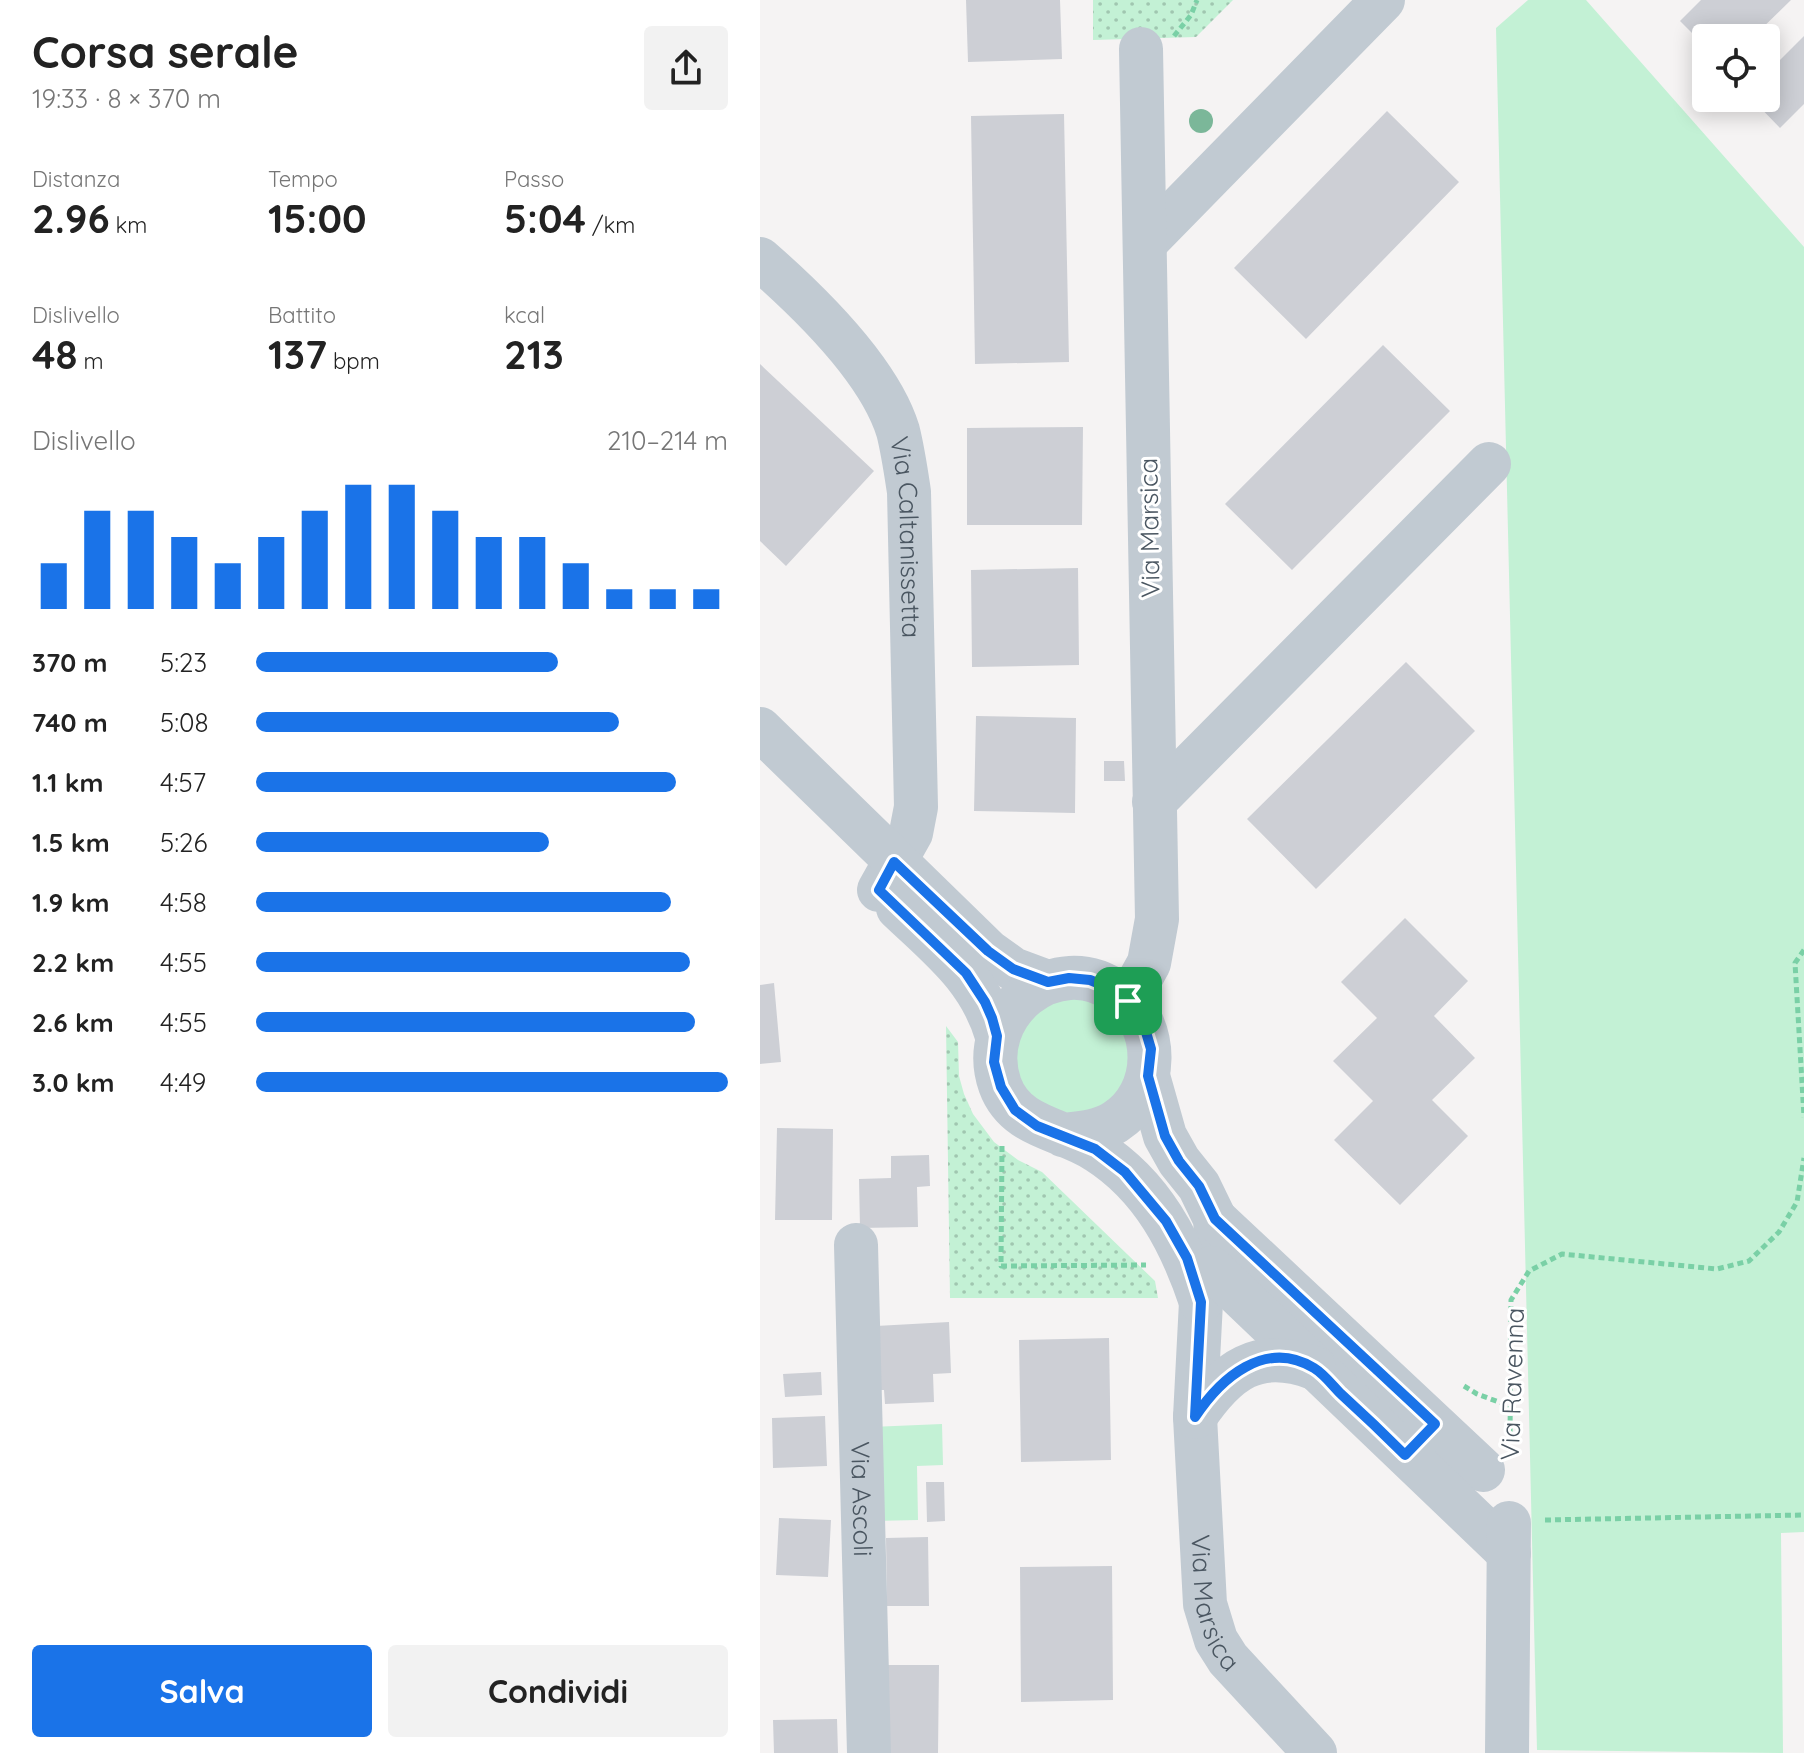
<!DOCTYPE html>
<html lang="it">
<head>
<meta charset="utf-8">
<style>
	body { margin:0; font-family:Quicksand,sans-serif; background:#f2f2f2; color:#222; height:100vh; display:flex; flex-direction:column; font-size:30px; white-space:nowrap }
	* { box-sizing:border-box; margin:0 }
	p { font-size:26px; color:#767676 }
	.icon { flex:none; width:44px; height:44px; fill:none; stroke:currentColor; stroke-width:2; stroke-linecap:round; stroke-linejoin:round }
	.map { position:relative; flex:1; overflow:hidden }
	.drawer { display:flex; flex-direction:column; background:#fff; width:760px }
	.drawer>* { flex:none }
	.buttons { position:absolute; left:932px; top:24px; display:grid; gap:16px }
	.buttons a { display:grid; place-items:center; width:88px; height:88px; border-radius:8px; background:#fff; box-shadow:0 4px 20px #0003; font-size:40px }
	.pin { position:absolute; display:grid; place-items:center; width:68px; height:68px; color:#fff; margin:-34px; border-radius:16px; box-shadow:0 4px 12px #0006 }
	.round { display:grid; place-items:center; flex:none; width:84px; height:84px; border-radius:8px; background:#f2f2f2 }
	.headline { display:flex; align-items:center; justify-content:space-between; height:136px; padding:0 32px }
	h1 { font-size:44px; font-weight:700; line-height:60px }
	.stats { display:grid; grid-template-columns:repeat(3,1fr); gap:12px; height:136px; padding:8px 32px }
	.stats div { display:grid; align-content:center }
	.stats b { font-size:40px; font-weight:700 }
	.stats small { font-size:22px; font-weight:400 }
	.stats p { font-size:22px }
	.chart { height:224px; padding:16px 32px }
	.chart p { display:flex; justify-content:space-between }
	.chart svg { width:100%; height:144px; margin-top:8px; stroke:#1a73e8; stroke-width:6 }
	.primary-button { display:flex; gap:16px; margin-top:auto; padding:16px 32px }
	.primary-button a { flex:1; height:92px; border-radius:8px; background:#1a73e8; color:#fff; font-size:32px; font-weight:700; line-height:92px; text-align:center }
	.primary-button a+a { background:#f2f2f2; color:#222 }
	ul { padding:0 32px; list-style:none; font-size:26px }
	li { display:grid; grid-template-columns:128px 96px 1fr; align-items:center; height:60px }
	li i { height:20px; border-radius:10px; background:#1a73e8 }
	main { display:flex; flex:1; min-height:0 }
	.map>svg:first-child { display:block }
</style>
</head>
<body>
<main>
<section class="drawer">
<div class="headline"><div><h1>Corsa serale</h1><p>19:33 · 8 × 370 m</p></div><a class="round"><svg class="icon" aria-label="share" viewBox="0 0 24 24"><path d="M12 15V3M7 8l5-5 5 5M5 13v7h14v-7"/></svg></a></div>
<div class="stats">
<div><p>Distanza</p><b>2.96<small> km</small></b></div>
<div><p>Tempo</p><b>15:00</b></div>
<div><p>Passo</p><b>5:04<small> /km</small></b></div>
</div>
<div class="stats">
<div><p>Dislivello</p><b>48<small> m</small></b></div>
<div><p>Battito</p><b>137<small> bpm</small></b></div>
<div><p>kcal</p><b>213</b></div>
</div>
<div class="chart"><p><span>Dislivello</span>210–214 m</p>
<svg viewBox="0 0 160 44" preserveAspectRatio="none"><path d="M5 44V30M15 44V14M25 44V14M35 44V22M45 44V30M55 44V22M65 44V14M75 44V6M85 44V6M95 44V14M105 44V22M115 44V22M125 44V30M135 44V38M145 44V38M155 44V38"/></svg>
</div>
<ul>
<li><b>370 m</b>5:23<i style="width:64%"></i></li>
<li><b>740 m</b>5:08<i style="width:77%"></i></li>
<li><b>1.1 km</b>4:57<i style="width:89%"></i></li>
<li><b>1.5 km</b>5:26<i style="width:62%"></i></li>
<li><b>1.9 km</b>4:58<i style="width:88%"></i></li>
<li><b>2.2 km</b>4:55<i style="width:92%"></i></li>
<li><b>2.6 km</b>4:55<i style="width:93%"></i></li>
<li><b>3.0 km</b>4:49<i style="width:100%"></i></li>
</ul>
<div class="primary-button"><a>Salva</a><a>Condividi</a></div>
</section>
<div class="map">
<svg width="1044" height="1753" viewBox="0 0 1044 1753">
	<defs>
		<pattern id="park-dots" width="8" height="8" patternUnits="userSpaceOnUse" patternTransform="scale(2)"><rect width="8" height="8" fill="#c3f1d5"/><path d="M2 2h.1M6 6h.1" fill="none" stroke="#a0c6b0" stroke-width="1.8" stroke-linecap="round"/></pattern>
	</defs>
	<rect width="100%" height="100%" fill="#f5f3f3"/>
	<path fill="#c3f1d5" d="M 768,0 L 826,0 L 1044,247 L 1044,1532 L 1021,1533 L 1023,1753 L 777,1750 L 736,28 Z
		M 327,994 L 371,1028 L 365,1094 L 328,1119 L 265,1100 L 250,1040 L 274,1005 Z
		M 182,1424 L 183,1465 L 157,1466 L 158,1520 L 113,1521 L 111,1427 Z"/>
	<path fill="url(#park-dots)" d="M 333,0 L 473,0 L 436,37 L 333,40 Z
		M 186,1026 L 198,1042 L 199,1076 L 204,1094 L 213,1114 L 234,1142 L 258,1160 L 282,1172 L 395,1281 L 398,1298 L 190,1298 Z"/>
	<path fill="#cdcfd5" d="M 206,0 L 300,0 L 302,59 L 208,62 Z
		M 941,0 L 1031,0 L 992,38 L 946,38 L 946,47 L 920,21 Z
		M 1044,36 L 1044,104 L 1020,128 L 991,98 L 1006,98 L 1006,74 Z
		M 627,111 L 699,182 L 546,339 L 474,268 Z
		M 304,114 L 309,362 L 215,364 L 211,116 Z
		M 623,345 L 690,411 L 532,570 L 465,504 Z
		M 0,364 L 114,471 L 26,566 L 0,541 Z
		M 323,427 L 322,525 L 207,525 L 207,428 Z
		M 318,568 L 319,665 L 212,667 L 211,570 Z
		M 646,662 L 715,731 L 556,889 L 487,819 Z
		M 216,716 L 316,718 L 315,813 L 214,811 Z
		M 344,761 L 364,761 L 365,781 L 344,781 Z
		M 645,918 L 708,981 L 674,1016 L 715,1058 L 672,1100 L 708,1136 L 640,1205 L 574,1140 L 613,1101 L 573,1061 L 617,1018 L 581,982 Z
		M 14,983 L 21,1062 L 0,1064 L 0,985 Z
		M 17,1128 L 73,1129 L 72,1220 L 15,1220 Z
		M 169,1155 L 170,1186 L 157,1187 L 158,1227 L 100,1228 L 99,1179 L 131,1178 L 131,1156 Z
		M 189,1322 L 191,1373 L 173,1374 L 174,1402 L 125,1404 L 124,1390 L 119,1390 L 116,1326 Z
		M 349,1338 L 351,1460 L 261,1462 L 259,1340 Z
		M 61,1372 L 62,1395 L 25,1397 L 23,1374 Z
		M 65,1416 L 67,1466 L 13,1468 L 12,1418 Z
		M 166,1482 L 184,1482 L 185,1521 L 167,1522 Z
		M 19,1518 L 71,1520 L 68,1577 L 16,1575 Z
		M 168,1537 L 169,1606 L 127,1606 L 126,1538 Z
		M 352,1566 L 353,1700 L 261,1702 L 260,1567 Z
		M 121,1665 L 179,1665 L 178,1753 L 120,1753 Z
		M 77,1719 L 78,1753 L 14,1753 L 13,1720 Z"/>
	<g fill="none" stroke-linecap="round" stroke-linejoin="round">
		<path stroke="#7ad0a6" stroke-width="5" stroke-dasharray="6 4" stroke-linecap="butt" d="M 414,36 L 431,15 L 437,0
			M 1044,950 L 1035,963 L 1044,1117
			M 242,1146 L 241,1266 L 386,1265
			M 704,1386 L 717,1394 L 750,1406
			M 750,1442 L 751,1300 L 769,1271 L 802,1254 L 957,1269 L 989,1261 L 1019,1232 L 1037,1202 L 1044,1158
			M 785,1520 L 1044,1515"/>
		<g stroke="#c1cad2" stroke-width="44">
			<path d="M 385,243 L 623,0"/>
			<path id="s1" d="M 0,259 C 48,301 119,369 138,431 C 143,451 146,472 149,492 L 156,807 L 151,833 L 119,890"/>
			<path d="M 0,729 L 228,951 L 253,969 L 288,982"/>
			<path d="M 394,802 L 729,464"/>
			<path d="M 138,908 C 181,949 220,978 237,1036"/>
			<path d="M 368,1001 L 389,963 L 397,919 L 381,49"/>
			<path id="s2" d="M 388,1076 L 405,1136 L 419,1161 L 439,1186 L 455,1219 L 457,1250 L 441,1302 L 435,1417 L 445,1604 L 456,1640 L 468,1659 L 555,1753"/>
			<path d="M 303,1135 C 321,1133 339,1132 355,1122 C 401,1093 400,1024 358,993 C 296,947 215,1014 240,1085 C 256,1129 303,1128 337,1151 C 392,1186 421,1242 441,1302"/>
			<path d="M 455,1219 L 723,1470"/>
			<path id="s3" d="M 96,1245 L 109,1753"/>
			<path d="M 451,1268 L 749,1553"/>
			<path d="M 435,1417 C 467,1370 497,1347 554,1368"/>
			<path d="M 747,1753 L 749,1523"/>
		</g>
	</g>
	<circle fill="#7bb799" cx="441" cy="121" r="12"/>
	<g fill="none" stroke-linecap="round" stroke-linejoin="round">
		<g stroke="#fff" stroke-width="16">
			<path id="route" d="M 134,862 L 228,951 L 253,969 L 288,982 L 309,978 L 330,980 L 350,988 L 368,1001 L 383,1022 L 391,1049 L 388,1076 L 405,1136 L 419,1161 L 439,1186 L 455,1219 L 675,1424 L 645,1455 C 624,1434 603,1414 581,1394 C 573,1386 564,1374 554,1368 C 505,1338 460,1379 435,1417 L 441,1302 L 427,1258 L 406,1221 L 365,1172 L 335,1149 L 277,1126 L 255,1110 L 241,1087 L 234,1062 L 237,1036 L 232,1018 L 225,1002 L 206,973 L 119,890 Z"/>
		</g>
		<use href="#route" stroke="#1a73e8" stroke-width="10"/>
	</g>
	<g text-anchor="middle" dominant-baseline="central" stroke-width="6" stroke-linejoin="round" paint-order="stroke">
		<g font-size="26" fill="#4a5661" stroke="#fff">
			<text transform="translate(389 528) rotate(-91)">Via Marsica</text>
			<text stroke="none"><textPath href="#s1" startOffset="330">Via Caltanissetta</textPath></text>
			<text transform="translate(752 1384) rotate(-88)">Via Ravenna</text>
			<text stroke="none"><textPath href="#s3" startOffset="254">Via Ascoli</textPath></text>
			<text stroke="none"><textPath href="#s2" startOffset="548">Via Marsica</textPath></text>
		</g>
	</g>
</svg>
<div class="buttons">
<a><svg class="icon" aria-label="locate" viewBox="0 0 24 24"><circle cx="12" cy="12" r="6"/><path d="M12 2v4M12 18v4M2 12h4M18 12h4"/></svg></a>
</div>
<div class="pin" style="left:368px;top:1001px;background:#1e9e55"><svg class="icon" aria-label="arrive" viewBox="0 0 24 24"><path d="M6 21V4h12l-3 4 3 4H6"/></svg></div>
</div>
</main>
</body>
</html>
